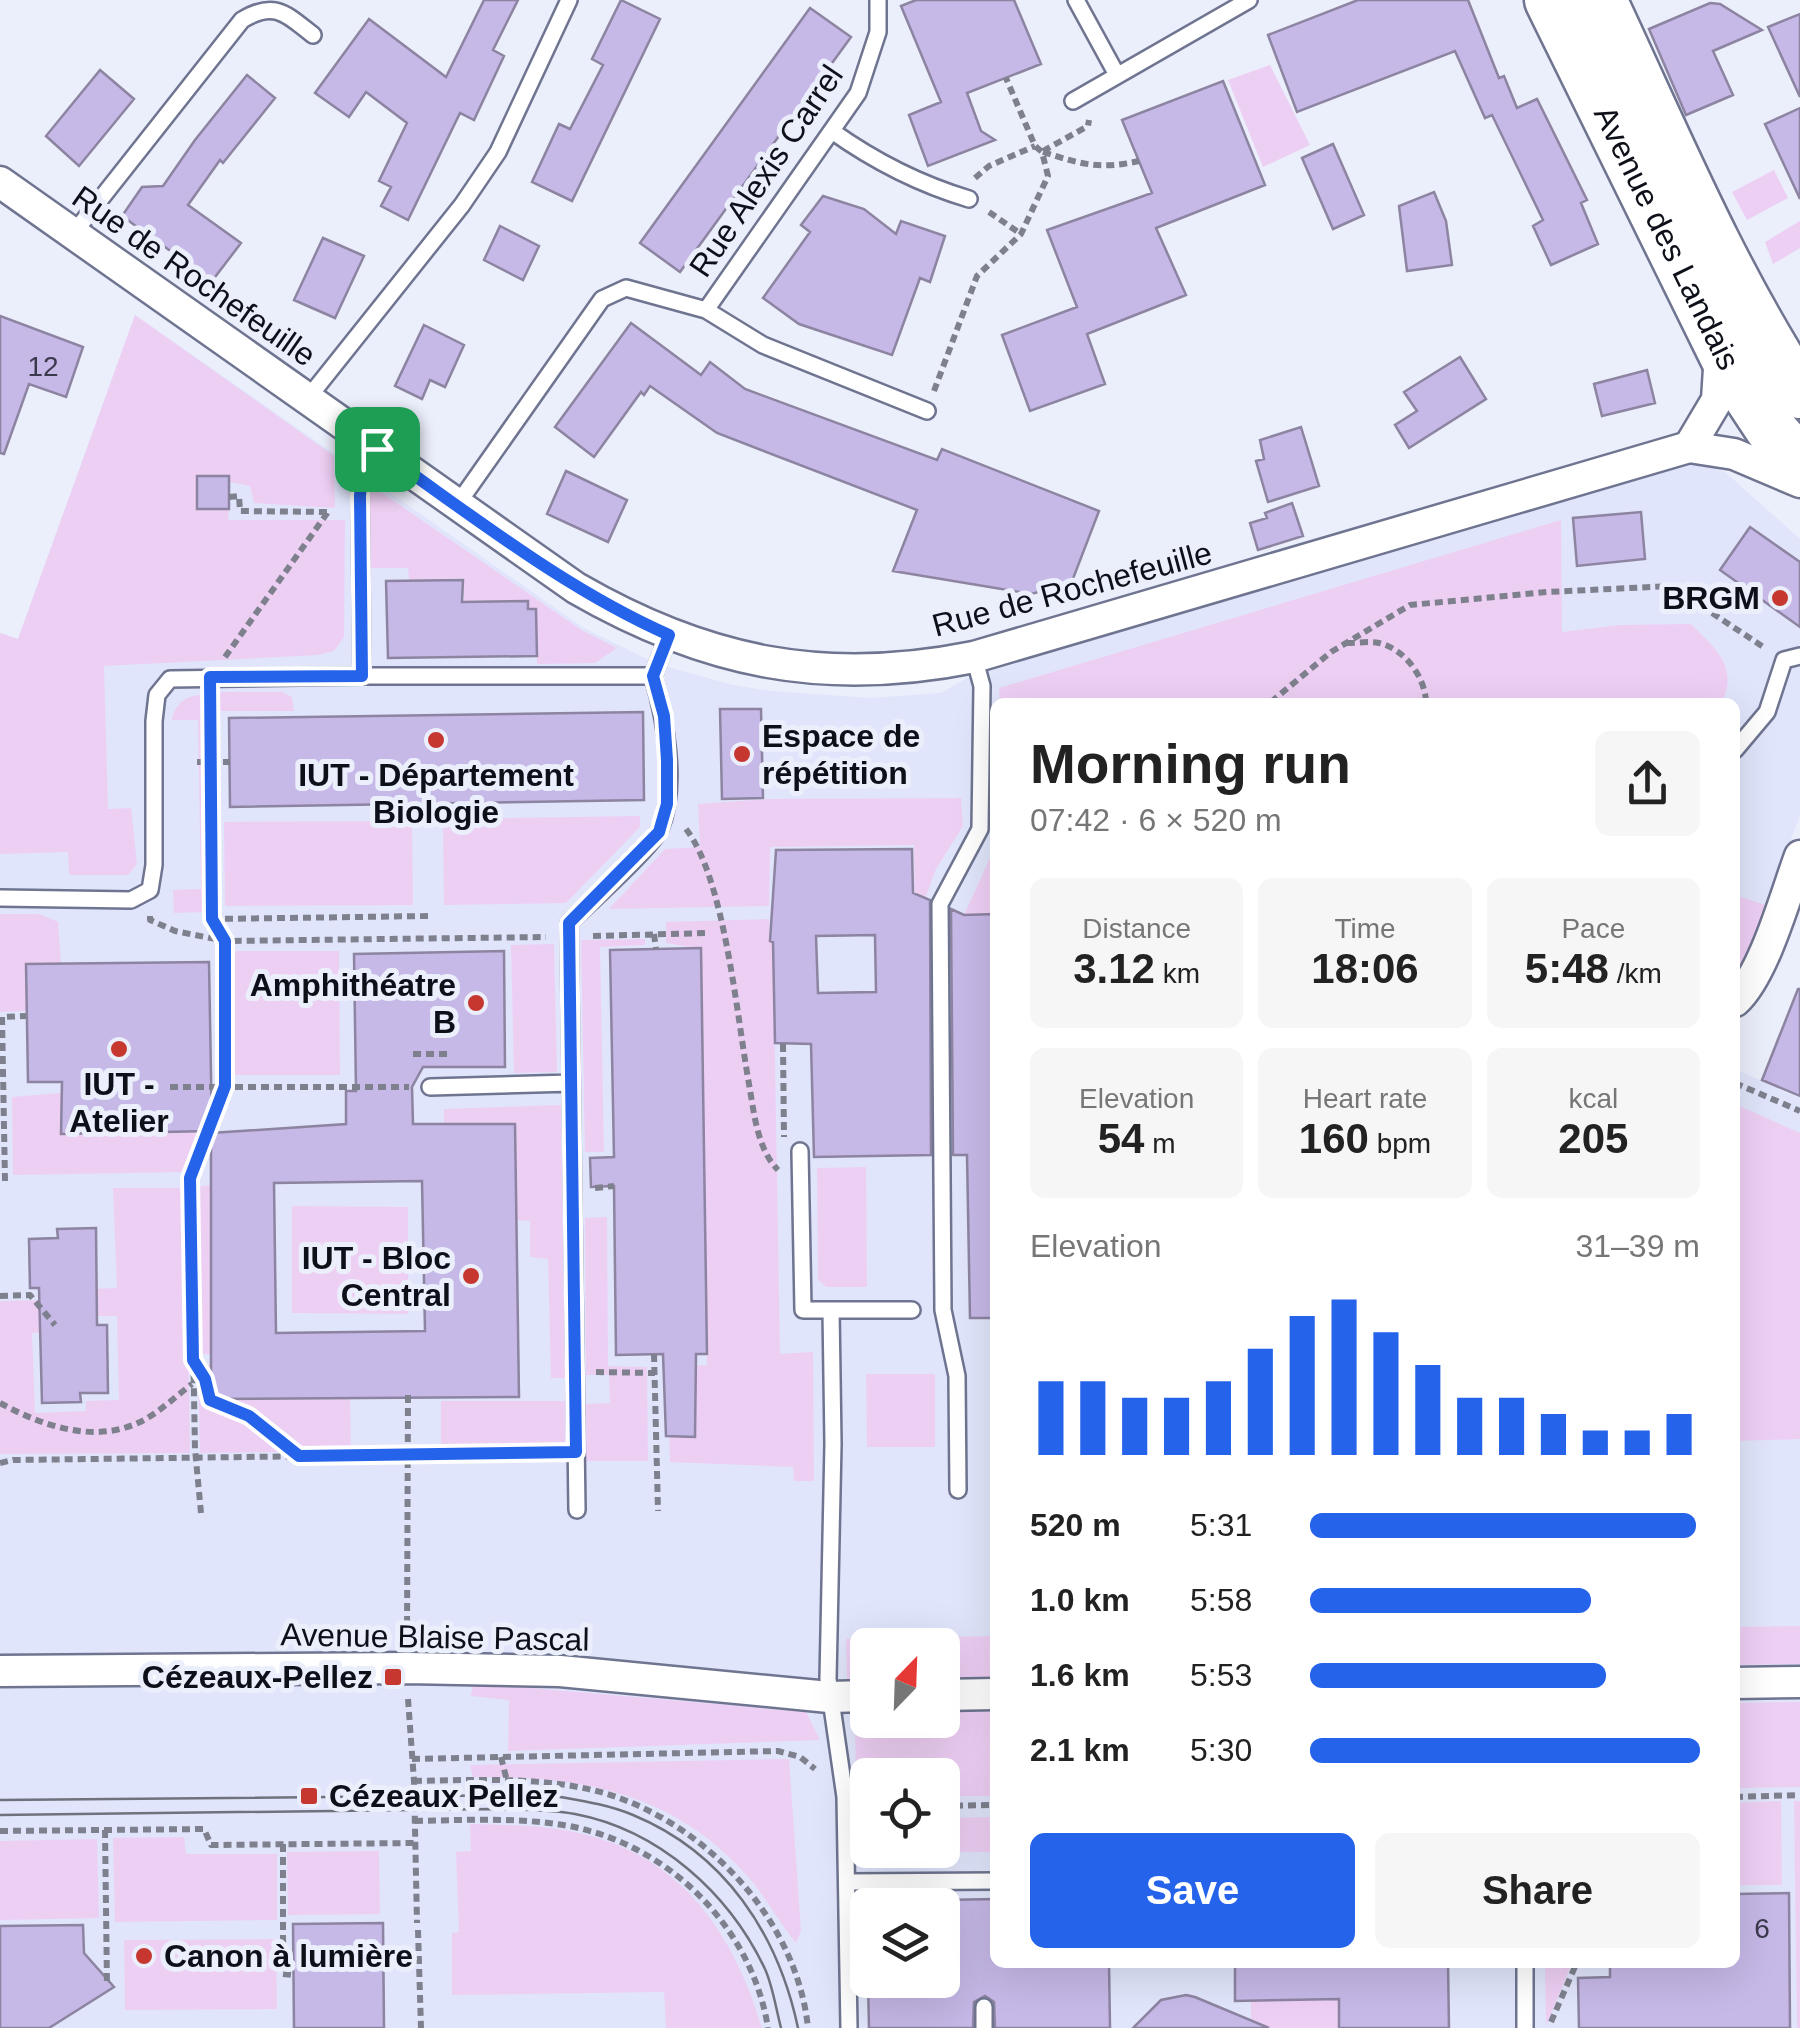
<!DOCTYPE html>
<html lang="en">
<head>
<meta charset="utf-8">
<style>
	body { margin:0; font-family:Helvetica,sans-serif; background:#f6f6f6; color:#222; height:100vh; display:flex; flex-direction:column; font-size:38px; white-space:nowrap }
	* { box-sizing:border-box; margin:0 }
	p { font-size:32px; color:#767676 }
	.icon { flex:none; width:55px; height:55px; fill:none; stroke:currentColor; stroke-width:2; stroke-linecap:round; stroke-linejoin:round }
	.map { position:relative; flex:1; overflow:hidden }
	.sheet { position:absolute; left:990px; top:698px; width:750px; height:1270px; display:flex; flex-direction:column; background:#fff; border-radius:15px; box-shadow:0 10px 40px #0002 }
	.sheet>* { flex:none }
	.needle { width:65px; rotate:23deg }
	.tools { position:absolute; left:850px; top:1628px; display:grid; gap:20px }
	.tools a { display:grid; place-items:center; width:110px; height:110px; border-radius:15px; background:#fff; box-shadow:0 10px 40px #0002; font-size:50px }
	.pin { position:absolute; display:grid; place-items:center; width:85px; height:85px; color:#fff; margin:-42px; border-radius:20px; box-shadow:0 5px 15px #0006 }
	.round { display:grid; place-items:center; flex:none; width:105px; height:105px; border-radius:15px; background:#f6f6f6 }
	.headline { display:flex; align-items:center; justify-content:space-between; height:170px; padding:0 40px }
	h1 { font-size:55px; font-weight:700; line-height:75px }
	.figures { display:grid; grid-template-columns:repeat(3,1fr); gap:15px; height:170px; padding:10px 40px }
	.figures div { display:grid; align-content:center; border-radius:15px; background:#f6f6f6; text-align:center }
	.figures b { font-size:42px; font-weight:700 }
	.figures small { font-size:28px; font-weight:400 }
	.figures p { font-size:28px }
	.chart { height:280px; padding:20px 40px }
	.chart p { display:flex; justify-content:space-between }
	.chart svg { width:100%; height:180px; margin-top:10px; stroke:#2563eb; stroke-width:6 }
	.action { display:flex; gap:20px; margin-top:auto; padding:20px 40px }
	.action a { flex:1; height:115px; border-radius:15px; background:#2563eb; color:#fff; font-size:40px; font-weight:700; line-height:115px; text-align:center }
	.action a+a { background:#f6f6f6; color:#222 }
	ul { padding:0 40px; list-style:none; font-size:32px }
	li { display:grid; grid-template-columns:160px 120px 1fr; align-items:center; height:75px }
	li i { height:25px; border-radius:12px; background:#2563eb }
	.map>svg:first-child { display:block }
</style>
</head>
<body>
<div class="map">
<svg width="1800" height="2028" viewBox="0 0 1800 2028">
	<rect width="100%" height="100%" fill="#ebeefb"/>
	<path fill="#e0e5fb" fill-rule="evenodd" d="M 135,315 L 584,628 L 657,664 L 733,685 L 771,691 L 870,698 L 941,693 L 978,672 L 1694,462 L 1725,472 L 1800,539 L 1800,815 L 1748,956 L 1735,972 L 1735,702 L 995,702 L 995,1962 L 1735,1962 L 1735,1069 L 1800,1098 L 1800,2028 L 0,2028 L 0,633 L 18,639 ZM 868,1645 L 942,1645 L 942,1720 L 868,1720 ZM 868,1775 L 942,1775 L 942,1850 L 868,1850 ZM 868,1905 L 942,1905 L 942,1980 L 868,1980 Z"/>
	<path fill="#eecff4" d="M 1270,65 L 1310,145 L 1263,167 L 1228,80 Z
		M 1774,170 L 1788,198 L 1747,220 L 1732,192 Z
		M 1800,221 L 1800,248 L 1773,264 L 1765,242 Z
		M 135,315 L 334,456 L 335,508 L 254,503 L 250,486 L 229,482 L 228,476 L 198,476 L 197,508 L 229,509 L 228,520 L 345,520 L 344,637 L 334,651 L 317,655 L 104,666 L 108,809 L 131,808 L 137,864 L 128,875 L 69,875 L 68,852 L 0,854 L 0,633 L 18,639 Z
		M 369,484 L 583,631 L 617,648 L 595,663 L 537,664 L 536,610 L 464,602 L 463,578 L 409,580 L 408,568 L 371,568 Z
		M 1561,520 L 1562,632 L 1620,625 L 1691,624 C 1715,648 1739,667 1722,702 L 1000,702 L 999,688 Z
		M 217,692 L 282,692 L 292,697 L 294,711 L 218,711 Z
		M 203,695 L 206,912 L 174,913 L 173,890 L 201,889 L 198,720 L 172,720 C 175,703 186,695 203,695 Z
		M 961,798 L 963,826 L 936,869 L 919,915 L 922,1155 L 918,1156 L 914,845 L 770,847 L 769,906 L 609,909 L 665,849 L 700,847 L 698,804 L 769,799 Z
		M 640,816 L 640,827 L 566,903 L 444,905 L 443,819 Z
		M 412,821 L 413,905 L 225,906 L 224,822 Z
		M 995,847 L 995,914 L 964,915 Z
		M 1735,895 L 1768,906 L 1753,950 L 1735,973 Z
		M 0,914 L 39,914 L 58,922 L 61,964 L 26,965 L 26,1011 L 0,1012 Z
		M 769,919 L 770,941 L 773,942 L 780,1354 L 813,1352 L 814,1481 L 794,1481 L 793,1467 L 670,1462 L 668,1368 L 707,1365 L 701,949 L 666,943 L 666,922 Z
		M 645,939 L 645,945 L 600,947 L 604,1152 L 585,1152 L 581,940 Z
		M 554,944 L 557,1072 L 514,1073 L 511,945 Z
		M 233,951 L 339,951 L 340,1075 L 234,1075 Z
		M 176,1092 L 214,1095 L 187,1172 L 13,1175 L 12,1097 L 61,1093 L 62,1134 L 176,1132 Z
		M 1735,1104 L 1800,1133 L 1800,1439 L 1735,1441 Z
		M 561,1105 L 565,1378 L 551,1378 L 548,1259 L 530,1257 L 530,1221 L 517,1220 L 515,1125 L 444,1124 L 444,1109 Z
		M 866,1167 L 867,1287 L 826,1287 L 818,1280 L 817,1168 Z
		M 210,1185 L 211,1354 L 201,1354 L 196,1187 Z
		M 113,1188 L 186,1188 L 190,1453 L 0,1454 L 0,1301 L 51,1300 L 52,1332 L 32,1333 L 35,1413 L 86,1411 L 86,1401 L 119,1400 L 117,1316 L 91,1316 L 90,1289 L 117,1288 Z
		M 292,1206 L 408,1207 L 408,1314 L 292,1313 Z
		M 607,1217 L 608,1366 L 647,1367 L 648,1461 L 586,1461 L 585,1404 L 610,1403 L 609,1375 L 586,1375 L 585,1218 Z
		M 198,1365 L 211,1365 L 211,1398 L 350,1397 L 351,1451 L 200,1453 Z
		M 866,1374 L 935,1374 L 935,1447 L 867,1447 Z
		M 441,1401 L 565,1401 L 565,1444 L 441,1445 Z
		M 1800,1626 L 1800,1664 L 1735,1665 L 1735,1627 Z
		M 995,1636 L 995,1677 L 943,1677 L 942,1645 L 868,1645 L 867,1679 L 847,1679 L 846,1639 Z
		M 473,1683 L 806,1712 L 820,1740 L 508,1751 L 509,1700 L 471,1696 Z
		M 1800,1702 L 1800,1787 L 1735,1788 L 1735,1703 Z
		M 855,1712 L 867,1712 L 868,1720 L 942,1720 L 943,1712 L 995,1712 L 995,1796 L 943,1796 L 942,1775 L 868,1775 L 867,1796 L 856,1796 Z
		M 789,1759 L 801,1931 L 796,1943 C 777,1920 762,1890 741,1869 C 667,1790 576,1776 473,1777 L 470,1765 Z
		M 1781,1801 L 1782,1885 L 1735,1885 L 1735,1803 Z
		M 1794,1801 L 1800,1801 L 1800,2028 L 1797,2028 Z
		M 995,1817 L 995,1852 L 870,1851 L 942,1850 L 943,1818 Z
		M 470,1824 C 503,1825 537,1825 570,1831 C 678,1852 732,1928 762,2028 L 666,2028 L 664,1992 L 452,1995 L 452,1933 L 459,1932 L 456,1852 L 471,1851 Z
		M 184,1837 L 186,1854 L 277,1854 L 277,1920 L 115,1922 L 113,1838 Z
		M 97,1839 L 99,1918 L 0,1920 L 0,1841 Z
		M 379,1851 L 380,1914 L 288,1915 L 287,1852 Z
		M 276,1939 L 277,2009 L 125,2010 L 124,1940 Z
		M 1545,1963 L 1572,1963 L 1546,2026 Z
		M 1339,1999 L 1339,2028 L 1251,2028 L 1251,2001 Z"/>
	<path fill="#c6b8e7" stroke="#8c84a0" stroke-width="2.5" fill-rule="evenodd" d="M 484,0 L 518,0 L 493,50 L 504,56 L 474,120 L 460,113 L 408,220 L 381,206 L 391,187 L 379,181 L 407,123 L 366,92 L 349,117 L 315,93 L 369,19 L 446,77 Z
		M 621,0 L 660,19 L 572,201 L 532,182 L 559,124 L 570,129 L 603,65 L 592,59 Z
		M 916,0 L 1014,0 L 1041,64 L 967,93 L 981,131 L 995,140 L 928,166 L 909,115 L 941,102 L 901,6 Z
		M 1358,0 L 1468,0 L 1499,78 L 1504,76 L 1517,108 L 1537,99 L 1587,200 L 1581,203 L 1598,244 L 1551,265 L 1533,226 L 1543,220 L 1492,115 L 1485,118 L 1455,51 L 1297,112 L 1268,35 Z
		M 1710,3 L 1720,4 L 1762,30 L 1713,51 L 1733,95 L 1686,115 L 1649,29 Z
		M 810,8 L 851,37 L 680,272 L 640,243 Z
		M 1800,14 L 1800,97 L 1768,27 Z
		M 100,70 L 134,99 L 79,166 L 46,136 Z
		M 247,75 L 275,98 L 223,163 L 220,160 L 188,205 L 241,243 L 212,281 L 122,216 L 142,187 L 163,186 L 195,140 Z
		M 1223,81 L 1265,185 L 1156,228 L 1186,295 L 1087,334 L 1105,384 L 1030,411 L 1002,335 L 1077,307 L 1047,230 L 1152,193 L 1122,120 Z
		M 1800,108 L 1800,199 L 1765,124 Z
		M 1333,144 L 1364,215 L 1333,229 L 1302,158 Z
		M 1434,192 L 1446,221 L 1452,265 L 1407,271 L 1399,206 Z
		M 823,196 L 864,209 L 896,234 L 901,221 L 945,236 L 930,282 L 920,278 L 892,355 L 799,324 L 763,298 L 810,232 L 801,225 Z
		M 500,226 L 539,246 L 523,280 L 484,260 Z
		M 323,238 L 364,256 L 335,318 L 294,300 Z
		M 0,316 L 83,347 L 66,397 L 29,384 L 4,454 L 0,453 Z
		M 631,323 L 701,375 L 710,362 L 745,389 L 937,460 L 942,449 L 1099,511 L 1071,584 L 1031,594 L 893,571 L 917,510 L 717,433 L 650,386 L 644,395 L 641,392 L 594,457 L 555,427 Z
		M 424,325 L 464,345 L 445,387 L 430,380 L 422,399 L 395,386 Z
		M 1460,357 L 1486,399 L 1409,448 L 1395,425 L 1417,411 L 1404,392 Z
		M 1647,370 L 1655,403 L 1602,416 L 1594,384 Z
		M 1301,427 L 1319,486 L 1268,502 L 1256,461 L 1264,459 L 1260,440 Z
		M 566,471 L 627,500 L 608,542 L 547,514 Z
		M 197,476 L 229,476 L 229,509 L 197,509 Z
		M 1292,503 L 1303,536 L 1258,550 L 1250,523 L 1267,518 L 1265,513 Z
		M 1641,512 L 1645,559 L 1577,566 L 1573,518 Z
		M 1750,527 L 1800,562 L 1800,627 L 1720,570 Z
		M 463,580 L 462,602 L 528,601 L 528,609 L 536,609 L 537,656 L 388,658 L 386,581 Z
		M 720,709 L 761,709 L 763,798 L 722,799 Z
		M 643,712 L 644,800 L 230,807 L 229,718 Z
		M 912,849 L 913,893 L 930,900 L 931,1155 L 814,1157 L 811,1044 L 775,1043 L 773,942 L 770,941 L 776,850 ZM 875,935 L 876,992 L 818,993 L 816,936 Z
		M 951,909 L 964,915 L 995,914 L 995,1318 L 970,1318 L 967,1155 L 953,1155 Z
		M 701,948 L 707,1354 L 696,1354 L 695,1437 L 666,1436 L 663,1354 L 616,1355 L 614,1186 L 591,1187 L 590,1158 L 614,1157 L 610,950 Z
		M 504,951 L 505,1067 L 423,1067 L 412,1087 L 413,1124 L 515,1124 L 519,1397 L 211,1399 L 211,1133 L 346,1124 L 346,1091 L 356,1091 L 354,954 ZM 422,1181 L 425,1331 L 276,1333 L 274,1183 Z
		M 209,962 L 212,1131 L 61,1134 L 62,1082 L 28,1082 L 26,964 Z
		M 1798,989 L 1800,989 L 1800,1096 L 1762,1080 Z
		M 96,1228 L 97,1325 L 107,1325 L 108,1393 L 80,1393 L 81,1402 L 42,1403 L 39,1288 L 30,1288 L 29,1239 L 58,1238 L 57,1229 Z
		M 1789,1893 L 1790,2028 L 1579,2028 L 1578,1978 L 1610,1977 L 1610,1962 L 1735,1962 L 1735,1894 Z
		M 995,1899 L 995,1962 L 1109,1962 L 1110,2028 L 995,2028 L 994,2002 L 985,1996 L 974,2002 L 973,2028 L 869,2028 L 868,1980 L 942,1980 L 942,1900 Z
		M 383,1923 L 384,2028 L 294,2028 L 293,1924 Z
		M 83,1925 L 84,1953 L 114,1987 L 49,2028 L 0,2028 L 0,1926 Z
		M 1235,1962 L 1448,1962 L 1449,2028 L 1339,2028 L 1339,1999 L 1235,2001 Z
		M 1186,1995 L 1195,1997 L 1269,2028 L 1133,2028 L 1161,2000 Z"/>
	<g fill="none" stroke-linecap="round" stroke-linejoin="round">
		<g stroke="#6f7590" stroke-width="20">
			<path id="lane" d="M 1076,0 L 1117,75
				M 1073,101 L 1249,0
				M 832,131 C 874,161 919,184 969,199
				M 73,234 L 242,20 C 275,0 286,14 313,35
				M 706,310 L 858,93 L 878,32 L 878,0
				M 308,398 L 462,205 L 498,152 L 569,0
				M 457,505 L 602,299 L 626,288 L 706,310 L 763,345 L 927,411
				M 362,676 L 653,676 L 669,635
				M 1735,750 L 1767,712 L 1784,660 L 1800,656
				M 0,898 L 131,900 L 150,890 L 154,865 L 154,721 L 157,695 L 170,679 L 362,676 L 360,495 L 362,474 L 377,449
				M 430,1087 L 571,1083
				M 800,1151 L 803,1310 L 912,1310
				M 831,1310 L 833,1444 L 828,1679 L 845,1797 L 849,2028
				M 958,1490 L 957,1376 L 943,1310 L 940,904 L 980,829 L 982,686 L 974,657
				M 577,1510 L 569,923 C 587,905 652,847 660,829 C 678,786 665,719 653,676
				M 848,1882 L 995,1881
				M 1525,1962 L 1525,2028
				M 984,2028 L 984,2007"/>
		</g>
		<g stroke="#6f7590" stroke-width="35">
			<path id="street" d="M 0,182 L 576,588 C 706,663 825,687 974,657 L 1689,447 L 1734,454 L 1800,482
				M 1689,447 L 1717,400 L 1720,353
				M 1735,1001 C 1764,975 1786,894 1800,856
				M 0,1671 L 407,1668 L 560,1671 L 829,1697 L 868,1696
				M 1735,1683 L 1800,1682
				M 942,1695 L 995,1694"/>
		</g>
		<g stroke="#6f7590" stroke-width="55">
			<g id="primary">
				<path id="s1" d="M 1550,0 L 1733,372 L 1770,428 L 1800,463"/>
				<path d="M 1601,0 C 1663,132 1720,271 1800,393"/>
			</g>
		</g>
		<path stroke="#7e818d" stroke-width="6" stroke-dasharray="8 5" stroke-linecap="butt" d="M 1043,151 L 1088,126 L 1089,120
			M 1043,152 C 1080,164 1100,170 1139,161
			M 975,178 L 989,166 L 1035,146
			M 989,212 L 1021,234
			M 934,391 L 977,276 L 1021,234 L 1048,176 L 1042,152 L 1035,146 L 1006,78
			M 229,497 L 239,496 L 240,511 L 329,512
			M 1347,643 C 1357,643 1370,641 1379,643 C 1405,649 1425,677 1426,702
			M 225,657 L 328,512
			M 1271,702 L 1331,652 L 1410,605 L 1547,592 L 1671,586 L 1765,648
			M 197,762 L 230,762
			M 686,829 C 725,879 737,1018 749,1084 C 754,1112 757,1149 778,1170
			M 150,916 L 150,920 L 175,931 L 225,941 L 546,937
			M 212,919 L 429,916
			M 654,934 L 656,949
			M 593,936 L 708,933
			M 783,1044 L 784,1137
			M 413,1054 L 447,1054
			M 1735,1083 L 1800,1111
			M 170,1087 L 409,1087
			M 5,1181 L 2,1017 L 26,1016
			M 595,1188 L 614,1186
			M 0,1296 L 30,1295 L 55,1325
			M 654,1354 L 658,1511
			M 193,1361 L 205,1379 L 210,1400 L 249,1417 L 298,1455
			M 596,1372 L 655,1373
			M 0,1403 C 37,1423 85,1441 127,1427 C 152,1420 172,1399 192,1384
			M 0,1463 L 13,1460 L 553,1453
			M 201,1513 L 195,1449 L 190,1178 L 225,1086 L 225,941 L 212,919 L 210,699
			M 407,1637 L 408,1395
			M 408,1699 L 414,1781 L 417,1923
			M 501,1757 L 507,1781
			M 412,1759 L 778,1751 L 800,1757 L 815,1769
			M 414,1781 C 477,1780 543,1776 604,1793 C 706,1823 797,1920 808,2028
			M 1735,1797 L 1800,1795
			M 942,1806 L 995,1805
			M 415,1821 C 466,1820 518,1817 569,1826 C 669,1845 752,1927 768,2028
			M 105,1830 L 107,1985
			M 0,1831 L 204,1829 L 211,1845 L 415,1843
			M 283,1844 L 283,1974 L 293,1975
			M 418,1930 L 421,2028
			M 1551,2022 L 1577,1962"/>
		<use href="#lane" stroke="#fff" stroke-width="15"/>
		<use href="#street" stroke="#fff" stroke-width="30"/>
		<use href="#primary" stroke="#fff" stroke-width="50"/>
		<path stroke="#6f717c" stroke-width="2.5" d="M 0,1800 L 550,1795 C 577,1800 607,1804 633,1815 C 725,1853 778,1934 798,2028
			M 0,1815 L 491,1809 C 519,1810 548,1809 575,1814 C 659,1830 729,1893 765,1969 C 773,1987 776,2009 781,2028"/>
	</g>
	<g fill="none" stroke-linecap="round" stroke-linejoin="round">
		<g stroke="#fff" stroke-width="20">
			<path id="route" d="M 377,449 C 472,515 563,588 669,635 L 653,676 L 664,716 L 667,760 L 667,804 L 659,832 L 569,923 L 576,1452 L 299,1456 L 249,1416 L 210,1400 L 205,1379 L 193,1360 L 190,1178 L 225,1086 L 225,941 L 212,919 L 210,677 L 362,676 L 360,496 L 362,474 Z"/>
		</g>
		<use href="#route" stroke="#2563eb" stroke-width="12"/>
	</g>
	<g fill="#c5372f" stroke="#ebeefb" stroke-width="4">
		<circle cx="1780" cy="598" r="10"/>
		<circle cx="436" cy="740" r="10"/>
		<circle cx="742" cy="754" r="10"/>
		<circle cx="476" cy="1003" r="10"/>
		<circle cx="119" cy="1049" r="10"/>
		<circle cx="471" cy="1276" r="10"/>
		<rect x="383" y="1667" width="20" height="20" rx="5"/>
		<rect x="299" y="1786" width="20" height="20" rx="5"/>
		<circle cx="144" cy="1956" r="10"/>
	</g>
	<g text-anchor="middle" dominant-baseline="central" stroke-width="10" stroke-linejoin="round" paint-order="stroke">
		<g font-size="28" fill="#3b394c">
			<text x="43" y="366">12</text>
			<text x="1762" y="1928">6</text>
		</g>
		<g font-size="32" fill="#0d0f19" stroke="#ebeefb">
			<text transform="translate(766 171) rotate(-56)">Rue Alexis Carrel</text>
			<text stroke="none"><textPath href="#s1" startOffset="265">Avenue des Landais</textPath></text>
			<text transform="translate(194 276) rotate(35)">Rue de Rochefeuille</text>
			<text transform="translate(1072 589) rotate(-15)">Rue de Rochefeuille</text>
			<text transform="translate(435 1637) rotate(1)">Avenue Blaise Pascal</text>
		</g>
		<g font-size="32" font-weight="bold" fill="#0d0f19" stroke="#ebeefb" text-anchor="end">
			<text x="1760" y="598">BRGM</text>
			<text x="762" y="736" text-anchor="start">Espace de<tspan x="762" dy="37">répétition</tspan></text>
			<text x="436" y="775" text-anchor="middle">IUT - Département<tspan x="436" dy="37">Biologie</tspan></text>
			<text x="456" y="985">Amphithéatre<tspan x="456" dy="37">B</tspan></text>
			<text x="119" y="1084" text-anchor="middle">IUT -<tspan x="119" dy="37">Atelier</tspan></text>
			<text x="451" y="1258">IUT - Bloc<tspan x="451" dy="37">Central</tspan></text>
			<text x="373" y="1677">Cézeaux-Pellez</text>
			<text x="329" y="1796" text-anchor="start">Cézeaux Pellez</text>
			<text x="164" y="1956" text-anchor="start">Canon à lumière</text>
		</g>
	</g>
</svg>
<div class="tools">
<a><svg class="needle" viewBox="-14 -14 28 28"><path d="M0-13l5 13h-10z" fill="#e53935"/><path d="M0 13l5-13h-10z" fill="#767676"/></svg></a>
<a><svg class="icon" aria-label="locate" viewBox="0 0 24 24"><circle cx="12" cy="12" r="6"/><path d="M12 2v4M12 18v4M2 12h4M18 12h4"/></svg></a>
<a><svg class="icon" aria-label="layers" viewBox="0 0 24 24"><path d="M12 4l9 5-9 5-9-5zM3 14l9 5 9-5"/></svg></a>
</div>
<div class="pin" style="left:377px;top:449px;background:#1e9e55"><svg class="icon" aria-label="arrive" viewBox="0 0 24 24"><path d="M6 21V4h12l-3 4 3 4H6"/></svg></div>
<section class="sheet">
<div class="headline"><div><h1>Morning run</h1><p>07:42 · 6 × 520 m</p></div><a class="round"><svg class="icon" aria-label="share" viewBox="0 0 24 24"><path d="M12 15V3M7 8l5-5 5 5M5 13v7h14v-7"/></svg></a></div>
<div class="figures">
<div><p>Distance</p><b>3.12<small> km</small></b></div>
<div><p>Time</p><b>18:06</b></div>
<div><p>Pace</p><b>5:48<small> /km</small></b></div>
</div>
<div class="figures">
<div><p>Elevation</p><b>54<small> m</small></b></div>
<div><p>Heart rate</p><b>160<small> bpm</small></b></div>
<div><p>kcal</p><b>205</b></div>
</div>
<div class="chart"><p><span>Elevation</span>31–39 m</p>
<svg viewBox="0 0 160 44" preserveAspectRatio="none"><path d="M5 44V26M15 44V26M25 44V30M35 44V30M45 44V26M55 44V18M65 44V10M75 44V6M85 44V14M95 44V22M105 44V30M115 44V30M125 44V34M135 44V38M145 44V38M155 44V34"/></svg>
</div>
<ul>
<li><b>520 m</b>5:31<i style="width:99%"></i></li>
<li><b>1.0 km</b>5:58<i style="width:72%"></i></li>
<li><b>1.6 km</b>5:53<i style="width:76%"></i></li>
<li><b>2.1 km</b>5:30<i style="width:100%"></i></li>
</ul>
<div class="action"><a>Save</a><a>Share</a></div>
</section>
</div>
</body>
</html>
